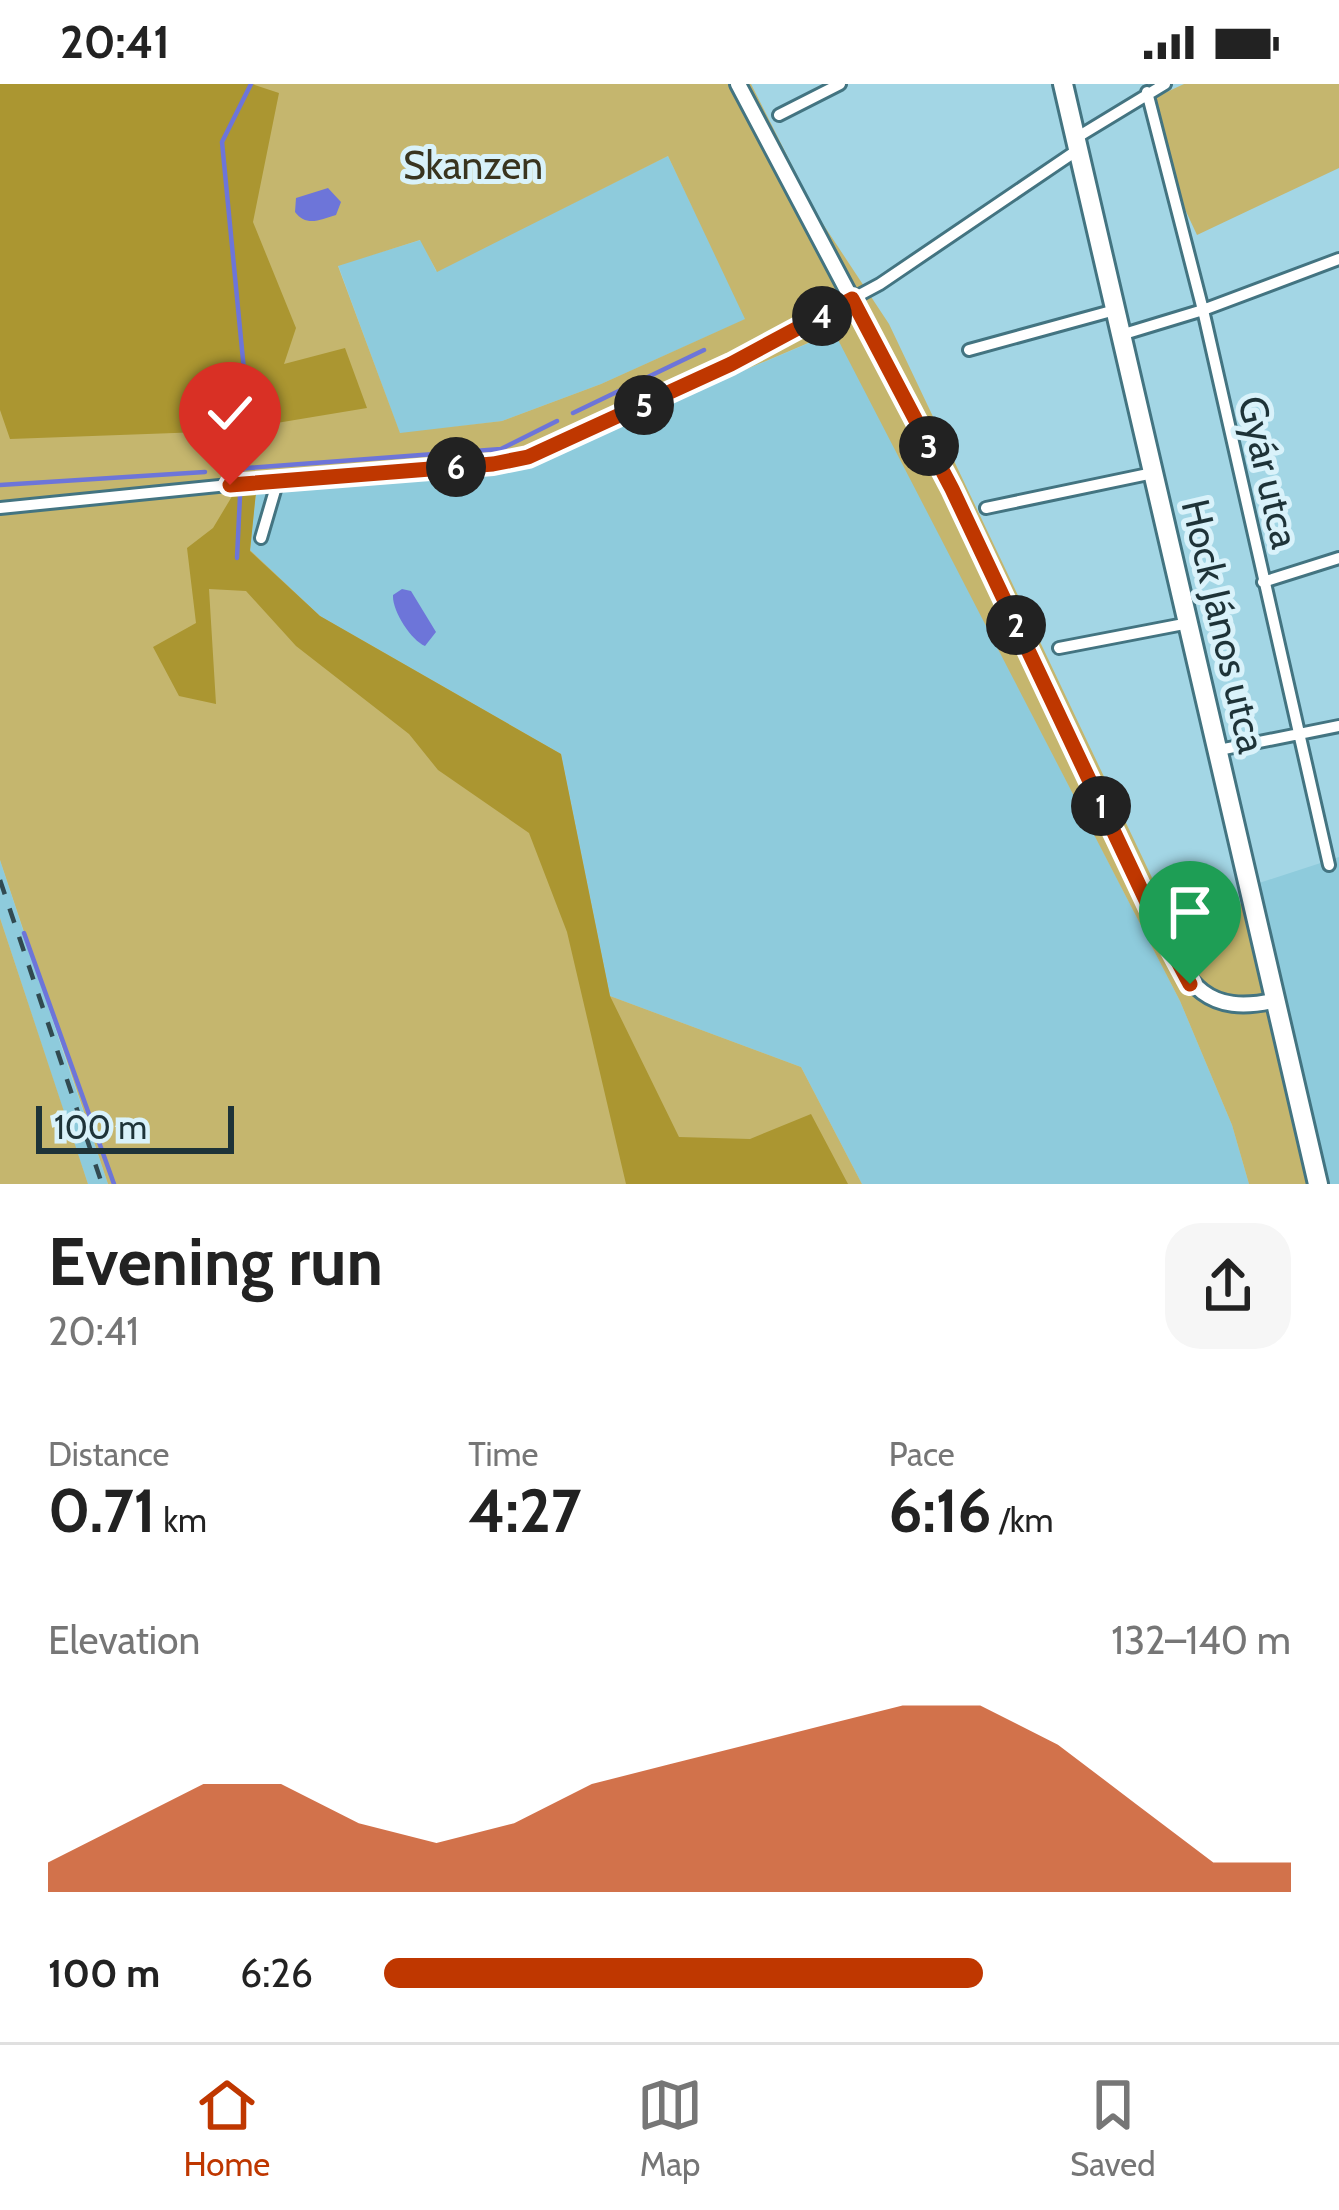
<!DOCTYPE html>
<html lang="en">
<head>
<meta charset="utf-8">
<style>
	body { margin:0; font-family:Cabin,sans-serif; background:#f6f6f6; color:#222; height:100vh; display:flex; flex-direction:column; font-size:45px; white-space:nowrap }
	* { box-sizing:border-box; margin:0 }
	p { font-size:39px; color:#767676 }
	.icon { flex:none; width:66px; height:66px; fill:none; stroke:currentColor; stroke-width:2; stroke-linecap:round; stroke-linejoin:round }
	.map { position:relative; height:1100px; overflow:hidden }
	.drawer { display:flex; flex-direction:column; background:#fff; flex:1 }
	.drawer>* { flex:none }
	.scale { position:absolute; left:36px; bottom:30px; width:198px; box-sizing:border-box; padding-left:12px; border:6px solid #1e3338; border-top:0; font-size:33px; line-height:42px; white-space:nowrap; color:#1e3338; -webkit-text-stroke:9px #d9f2fa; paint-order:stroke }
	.pin { position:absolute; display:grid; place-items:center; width:102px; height:102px; color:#fff; margin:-123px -51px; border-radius:50% 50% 50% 0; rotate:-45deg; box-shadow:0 0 12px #0007 }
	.pin .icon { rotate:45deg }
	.km { position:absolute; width:60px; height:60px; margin:-30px; border-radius:50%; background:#222; color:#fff; font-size:33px; line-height:60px; text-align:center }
	.round { display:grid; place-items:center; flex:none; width:126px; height:126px; border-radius:36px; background:#f6f6f6 }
	.overview { display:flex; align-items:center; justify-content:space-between; height:204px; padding:0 48px }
	h1 { font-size:66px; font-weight:700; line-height:90px }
	.stats { display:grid; grid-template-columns:repeat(3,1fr); gap:18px; height:204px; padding:12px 48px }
	.stats div { display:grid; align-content:center }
	.stats b { font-size:60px; font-weight:700 }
	.stats small { font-size:33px; font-weight:400 }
	.stats p { font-size:33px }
	.chart { height:336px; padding:24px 48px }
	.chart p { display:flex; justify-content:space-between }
	.chart svg { width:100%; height:216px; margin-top:12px; fill:#bf3700; opacity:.7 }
	ul { padding:0 48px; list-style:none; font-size:39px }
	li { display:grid; grid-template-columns:192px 144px 1fr; align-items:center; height:90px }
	li i { height:30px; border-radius:15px; background:#bf3700 }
	.status { display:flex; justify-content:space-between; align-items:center; height:84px; padding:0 60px; background:#fff; direction:ltr }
	.status svg { height:33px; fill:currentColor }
	.dock { display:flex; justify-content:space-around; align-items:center; height:168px; border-top:3px solid #e0e0e0; background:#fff; font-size:33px; color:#767676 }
	.dock a { display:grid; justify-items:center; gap:6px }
	.dock .active { color:#bf3700 }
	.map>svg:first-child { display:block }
</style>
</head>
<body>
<div class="status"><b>20:41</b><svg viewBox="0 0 49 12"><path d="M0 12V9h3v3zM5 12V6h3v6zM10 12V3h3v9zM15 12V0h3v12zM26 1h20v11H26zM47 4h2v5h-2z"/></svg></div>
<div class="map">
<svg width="1339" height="1100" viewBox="0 0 1339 1100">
	<rect width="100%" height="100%" fill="#a3d6e5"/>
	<path fill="#8ecbdc" d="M 668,72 L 746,235 L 601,300 L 502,337 L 400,350 L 338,181 L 421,156 L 436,187 Z
		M 835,248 L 1180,917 L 1232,1041 L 1249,1100 L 862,1100 L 801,983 L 610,912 L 561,670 L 320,532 L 250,467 L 256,408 L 512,385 Z
		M 1339,773 L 1339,1100 L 1326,1100 L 1256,800 Z
		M 0,776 L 64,971 L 108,1100 L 88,1100 L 74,1059 L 0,834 Z"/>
	<path fill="#c5b66e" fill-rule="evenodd" d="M 0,0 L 751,0 L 817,131 L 889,240 L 1193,880 L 1256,800 L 1326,1100 L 1249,1100 L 1232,1041 L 1180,917 L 834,248 L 512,385 L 256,408 L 250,466 L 320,532 L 561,670 L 610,912 L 801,983 L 862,1100 L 108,1100 L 0,776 ZM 668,72 L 745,235 L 601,300 L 502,337 L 400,349 L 338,182 L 420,156 L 437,188 Z
		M 1184,0 L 1339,0 L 1339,84 L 1197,151 L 1183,121 L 1156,13 Z
		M 0,834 L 88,1100 L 0,1100 Z"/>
	<path fill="#ab9631" d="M 0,0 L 252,0 L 279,9 L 253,138 L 296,244 L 284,280 L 345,264 L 367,324 L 229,347 L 10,355 L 0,326 Z
		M 256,408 L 250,467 L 320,532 L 561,670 L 610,912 L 679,1053 L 750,1055 L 811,1030 L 848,1100 L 626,1100 L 567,848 L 529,749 L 438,686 L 409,650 L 296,562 L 246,507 L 209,505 L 216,620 L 179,612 L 153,563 L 196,539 L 187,464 L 213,444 L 234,409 Z"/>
	<path fill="#6d75d9" d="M 328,104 L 341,118 L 336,131 C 320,136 306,143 295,128 L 296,114 Z
		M 402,505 L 411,507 L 436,548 L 425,562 C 411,556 392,527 393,511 Z"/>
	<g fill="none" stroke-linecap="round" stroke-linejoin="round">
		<path stroke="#6d75d9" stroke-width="4.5" d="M 573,329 L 704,266
			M 221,386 L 501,365 L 557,337
			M 242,390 L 246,307 L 222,58 L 251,0
			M 0,401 L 205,388
			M 237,474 L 240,412
			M 24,849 L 114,1100"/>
		<g stroke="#437481" stroke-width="16">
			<path id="minor" d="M 1147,8 L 1203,226 L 1329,781
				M 779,31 L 840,0
				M 1076,54 L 1165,0
				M 1124,250 L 1203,226 L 1339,175
				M 969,266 L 1115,226
				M 0,424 L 278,396 L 493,380 L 528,373 L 731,280 L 880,200 L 1079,65
				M 986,424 L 1153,389
				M 261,454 L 278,396
				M 1263,498 L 1339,474
				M 1059,564 L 1189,539
				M 1219,666 L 1339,642"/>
		</g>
		<g stroke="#437481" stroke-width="20">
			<path id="tertiary" d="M 738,0 L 952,405 L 1153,831 C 1185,891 1197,935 1277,916"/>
		</g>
		<g stroke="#437481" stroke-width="24">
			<path id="primary" d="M 1063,0 L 1318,1100"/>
		</g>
		<use href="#minor" stroke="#fff" stroke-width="10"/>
		<use href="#tertiary" stroke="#fff" stroke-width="14"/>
		<use href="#primary" stroke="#fff" stroke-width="18"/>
		<path stroke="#314a51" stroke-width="4.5" stroke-dasharray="15 15" stroke-linecap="butt" d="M 0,796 L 102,1100"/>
	</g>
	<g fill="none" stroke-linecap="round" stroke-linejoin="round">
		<g stroke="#fff" stroke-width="24">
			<path id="route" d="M 230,401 L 493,380 L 528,373 L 731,280 L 852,215 L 952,405 L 1153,831 L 1190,900"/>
		</g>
		<use href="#route" stroke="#bf3700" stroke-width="15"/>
	</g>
	<g text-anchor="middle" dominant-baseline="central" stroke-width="10" stroke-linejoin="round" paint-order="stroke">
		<g font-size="39" fill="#39341f" stroke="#d9f2fa">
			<text x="473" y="81">Skanzen</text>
		</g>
		<g font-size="39" fill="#1e3338" stroke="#d9f2fa">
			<text transform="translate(1269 388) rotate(77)">Gyár utca</text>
			<text transform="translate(1224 542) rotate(77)">Hock János utca</text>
		</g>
	</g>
</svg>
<div class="scale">100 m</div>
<div class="pin" style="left:1190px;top:900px;background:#1e9e55"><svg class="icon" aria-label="arrive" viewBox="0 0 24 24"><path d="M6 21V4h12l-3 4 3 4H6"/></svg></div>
<div class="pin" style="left:230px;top:401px;background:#d93025"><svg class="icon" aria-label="check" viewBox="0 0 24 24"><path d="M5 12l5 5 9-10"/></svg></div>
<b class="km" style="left:1101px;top:722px">1</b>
<b class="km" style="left:1016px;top:541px">2</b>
<b class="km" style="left:929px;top:362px">3</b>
<b class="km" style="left:822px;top:232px">4</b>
<b class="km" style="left:644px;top:321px">5</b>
<b class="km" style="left:456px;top:383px">6</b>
</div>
<section class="drawer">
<div class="overview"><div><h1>Evening run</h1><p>20:41</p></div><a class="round"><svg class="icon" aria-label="share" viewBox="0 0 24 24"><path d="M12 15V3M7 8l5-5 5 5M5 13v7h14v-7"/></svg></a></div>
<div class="stats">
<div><p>Distance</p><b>0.71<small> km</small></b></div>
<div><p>Time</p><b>4:27</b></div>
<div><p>Pace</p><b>6:16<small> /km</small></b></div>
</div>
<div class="chart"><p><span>Elevation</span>132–140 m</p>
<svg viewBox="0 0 160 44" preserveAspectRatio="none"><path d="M0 44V38L10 30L20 22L30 22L40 30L50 34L60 30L70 22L80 18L90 14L100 10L110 6L120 6L130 14L140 26L150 38L160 38V44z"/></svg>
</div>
<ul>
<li><b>100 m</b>6:26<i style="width:66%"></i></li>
</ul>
</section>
<nav class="dock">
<a class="active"><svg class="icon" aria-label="home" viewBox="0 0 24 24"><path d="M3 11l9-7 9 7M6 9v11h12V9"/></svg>Home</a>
<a><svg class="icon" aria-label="map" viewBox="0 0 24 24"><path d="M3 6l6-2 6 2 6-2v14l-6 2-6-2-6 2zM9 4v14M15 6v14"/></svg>Map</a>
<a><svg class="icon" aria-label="saved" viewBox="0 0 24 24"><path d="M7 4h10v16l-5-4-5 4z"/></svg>Saved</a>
</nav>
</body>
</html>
